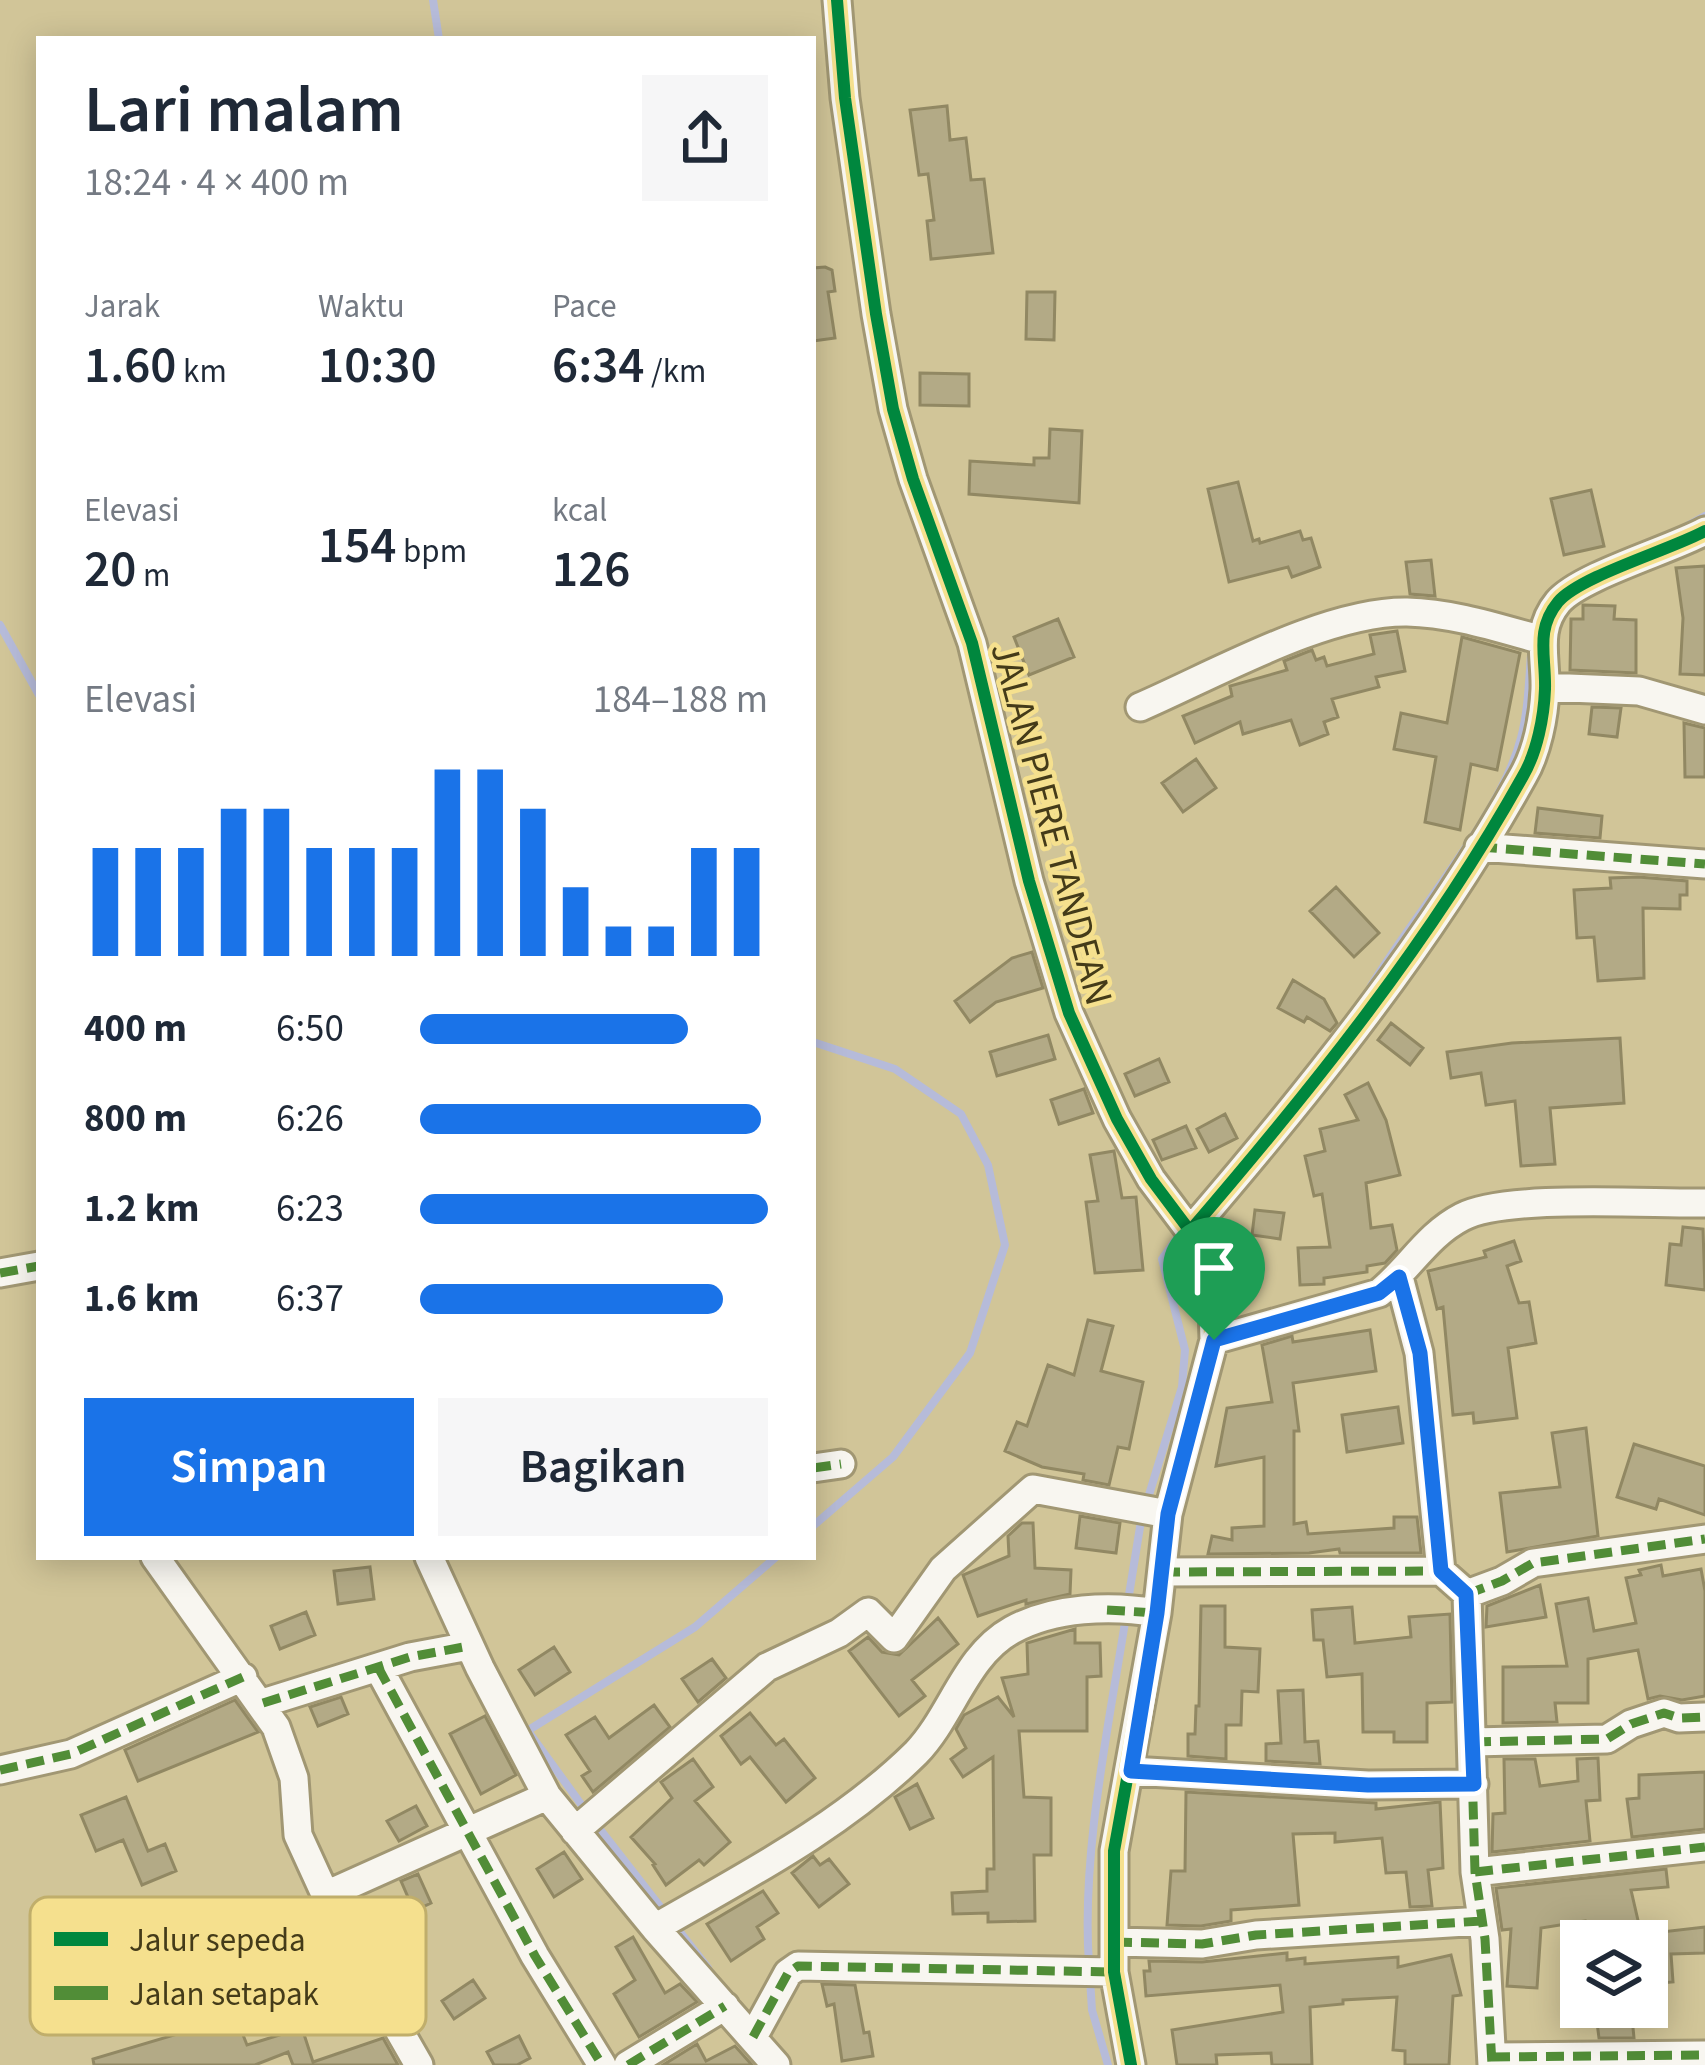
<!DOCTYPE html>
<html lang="id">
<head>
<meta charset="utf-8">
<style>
	body { margin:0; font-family:"Source Sans 3",sans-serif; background:#f6f6f7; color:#1f2937; height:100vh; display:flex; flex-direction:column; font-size:45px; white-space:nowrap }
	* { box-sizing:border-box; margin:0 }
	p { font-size:39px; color:#747a83 }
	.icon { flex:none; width:66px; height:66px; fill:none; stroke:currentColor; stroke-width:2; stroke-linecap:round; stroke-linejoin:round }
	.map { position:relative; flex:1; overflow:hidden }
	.drawer { position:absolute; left:36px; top:36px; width:780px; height:1524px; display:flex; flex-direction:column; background:#fff; border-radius:0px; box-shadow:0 6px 30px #0003 }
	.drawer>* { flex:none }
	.controls { position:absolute; left:1560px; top:1920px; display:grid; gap:24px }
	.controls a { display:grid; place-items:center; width:108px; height:108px; border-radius:0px; background:#fff; box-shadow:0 6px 30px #0003; font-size:60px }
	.pin { position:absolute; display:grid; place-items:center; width:102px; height:102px; color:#fff; margin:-123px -51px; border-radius:50% 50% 50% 0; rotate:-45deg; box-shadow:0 0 12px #0007 }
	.pin .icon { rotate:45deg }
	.round { display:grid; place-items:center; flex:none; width:126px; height:126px; border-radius:0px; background:#f6f6f7 }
	.summary { display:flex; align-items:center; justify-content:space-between; height:204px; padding:0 48px }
	h1 { font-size:66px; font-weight:600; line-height:90px }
	.metrics { display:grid; grid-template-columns:repeat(3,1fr); gap:18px; height:204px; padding:12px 48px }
	.metrics div { display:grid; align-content:center }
	.metrics b { font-size:51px; font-weight:600 }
	.metrics small { font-size:33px; font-weight:400 }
	.metrics p { font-size:33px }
	.chart { height:336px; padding:24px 48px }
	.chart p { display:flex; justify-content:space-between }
	.chart svg { width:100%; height:216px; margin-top:12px; stroke:#1a73e8; stroke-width:6 }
	.primary-button { display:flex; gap:24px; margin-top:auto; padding:24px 48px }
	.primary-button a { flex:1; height:138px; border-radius:0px; background:#1a73e8; color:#fff; font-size:48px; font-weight:600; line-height:138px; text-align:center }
	.primary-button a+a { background:#f6f6f7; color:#1f2937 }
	ul { padding:0 48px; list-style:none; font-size:39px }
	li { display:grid; grid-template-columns:192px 144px 1fr; align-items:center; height:90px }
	li i { height:30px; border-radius:15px; background:#1a73e8 }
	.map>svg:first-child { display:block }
</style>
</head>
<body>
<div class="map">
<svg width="1705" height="2065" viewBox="0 0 1705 2065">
	<rect width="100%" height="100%" fill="#d1c598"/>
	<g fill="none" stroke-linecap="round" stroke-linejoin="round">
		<path stroke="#b6bbd9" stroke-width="8" d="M 433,0 L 439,39
			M 1687,526 L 1705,516
			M 0,625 L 39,695
			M 1371,986 C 1414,914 1501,816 1521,738 C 1528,712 1529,682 1531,655
			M 813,1042 L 895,1069 L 961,1114 L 988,1165 L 1005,1245 L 970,1353 L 893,1457 L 813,1526
			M 1128,1601 L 1141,1521 L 1182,1387 L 1185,1350 L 1162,1259 L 1182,1231
			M 527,1731 L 695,1627 L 776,1557
			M 528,1731 L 586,1811
			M 595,1823 L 708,1968
			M 1089,1964 C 1081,1854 1109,1725 1126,1616
			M 1090,1979 L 1092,2010 L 1108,2065"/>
	</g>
	<path fill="#b3aa86" stroke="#918863" stroke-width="3" d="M 947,106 L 950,140 L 966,138 L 971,180 L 984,179 L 993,253 L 931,259 L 927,221 L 934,220 L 928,174 L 919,175 L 910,110 Z
		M 825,267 L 832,270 L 835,291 L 828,292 L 835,338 L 813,341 L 813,268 Z
		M 1027,292 L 1055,292 L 1054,340 L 1026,339 Z
		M 920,373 L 969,374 L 969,406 L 920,405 Z
		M 1050,429 L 1082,431 L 1079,503 L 969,494 L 970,461 L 1034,465 L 1034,458 L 1049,458 Z
		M 1238,482 L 1253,541 L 1259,539 L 1260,543 L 1300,531 L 1303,540 L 1311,538 L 1320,567 L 1292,577 L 1288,567 L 1229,582 L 1208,489 Z
		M 1591,490 L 1604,546 L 1564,555 L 1551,499 Z
		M 1431,560 L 1435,596 L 1410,594 L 1406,562 Z
		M 1705,566 L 1705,675 L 1680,674 L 1683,618 L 1676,568 Z
		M 1583,605 L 1615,606 L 1614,619 L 1636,620 L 1636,673 L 1570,670 L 1571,619 L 1583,619 Z
		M 1058,619 L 1074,657 L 1029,675 L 1014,637 Z
		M 1397,631 L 1405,671 L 1376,677 L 1379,687 L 1332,699 L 1338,717 L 1324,722 L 1328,734 L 1300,745 L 1291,720 L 1243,734 L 1240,722 L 1195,743 L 1183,716 L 1232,696 L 1230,686 L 1287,670 L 1284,661 L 1312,650 L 1316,660 L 1324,657 L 1327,666 L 1374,654 L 1370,635 Z
		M 1462,637 L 1520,653 L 1497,770 L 1471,764 L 1460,830 L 1425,822 L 1436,757 L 1394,749 L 1401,713 L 1447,723 Z
		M 1592,707 L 1621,708 L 1617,737 L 1589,734 Z
		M 1684,723 L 1705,728 L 1705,777 L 1685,777 Z
		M 1196,759 L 1216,788 L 1183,812 L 1162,783 Z
		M 1538,808 L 1602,816 L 1600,838 L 1535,833 Z
		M 1638,877 L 1687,881 L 1687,895 L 1680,895 L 1680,909 L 1643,908 L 1644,978 L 1598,981 L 1594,937 L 1577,938 L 1574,890 L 1611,888 L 1610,878 Z
		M 1336,887 L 1379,933 L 1354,957 L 1310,911 Z
		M 1032,952 L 1043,988 L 996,1002 L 970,1022 L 955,1001 L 1012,958 Z
		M 1293,980 L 1324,999 L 1337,1023 L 1330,1031 L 1307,1017 L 1304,1022 L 1278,1008 Z
		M 1391,1023 L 1423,1048 L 1410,1065 L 1378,1040 Z
		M 1048,1035 L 1055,1059 L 997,1076 L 990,1052 Z
		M 1620,1038 L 1624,1103 L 1550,1108 L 1555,1164 L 1521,1166 L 1515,1101 L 1486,1105 L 1481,1073 L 1451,1078 L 1447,1052 L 1512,1043 Z
		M 1159,1059 L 1169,1082 L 1135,1096 L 1125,1074 Z
		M 1368,1083 L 1386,1120 L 1400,1175 L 1366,1183 L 1371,1228 L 1392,1225 L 1397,1250 L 1385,1263 L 1367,1266 L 1367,1272 L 1324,1278 L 1324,1284 L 1300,1285 L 1298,1248 L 1330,1247 L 1322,1194 L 1314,1196 L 1305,1156 L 1325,1151 L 1320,1129 L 1358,1120 L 1345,1095 Z
		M 1084,1089 L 1093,1113 L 1059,1124 L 1051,1100 Z
		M 1225,1114 L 1237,1138 L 1209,1152 L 1197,1129 Z
		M 1186,1126 L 1196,1148 L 1162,1160 L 1153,1140 Z
		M 1114,1151 L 1122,1198 L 1136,1197 L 1143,1270 L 1095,1273 L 1086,1202 L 1098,1201 L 1090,1155 Z
		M 1255,1210 L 1284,1213 L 1280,1239 L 1252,1235 Z
		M 1683,1227 L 1703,1229 L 1705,1290 L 1666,1285 L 1670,1244 L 1681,1245 Z
		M 1514,1241 L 1521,1261 L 1507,1266 L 1519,1303 L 1529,1302 L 1536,1343 L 1508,1348 L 1517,1418 L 1474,1423 L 1473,1413 L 1453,1415 L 1443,1307 L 1437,1309 L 1428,1271 L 1486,1257 L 1484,1251 Z
		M 1088,1320 L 1113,1326 L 1101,1371 L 1143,1382 L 1129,1449 L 1118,1447 L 1109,1485 L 1083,1480 L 1084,1474 L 1042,1467 L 1005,1451 L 1017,1422 L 1027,1426 L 1048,1365 L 1074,1375 Z
		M 1370,1330 L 1376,1371 L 1293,1383 L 1299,1431 L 1294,1431 L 1294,1524 L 1306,1522 L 1308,1534 L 1394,1528 L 1394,1517 L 1417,1517 L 1421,1553 L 1340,1553 L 1339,1549 L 1309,1553 L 1208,1554 L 1212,1536 L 1232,1540 L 1232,1528 L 1264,1526 L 1264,1457 L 1216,1466 L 1227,1408 L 1272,1402 L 1262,1345 L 1292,1336 L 1293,1342 Z
		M 1398,1407 L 1403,1443 L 1347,1452 L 1342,1415 Z
		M 1586,1428 L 1598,1536 L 1507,1552 L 1500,1493 L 1560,1487 L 1552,1433 Z
		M 1634,1444 L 1705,1466 L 1705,1515 L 1659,1499 L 1656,1509 L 1617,1497 Z
		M 1080,1516 L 1120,1523 L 1116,1553 L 1076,1548 Z
		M 1022,1523 L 1033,1523 L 1035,1568 L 1071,1570 L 1070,1594 L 1026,1604 L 1026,1600 L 978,1616 L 963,1575 L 1009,1556 L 1008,1536 Z
		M 1661,1565 L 1663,1576 L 1701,1569 L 1705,1591 L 1705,1696 L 1682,1700 L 1660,1696 L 1648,1699 L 1638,1650 L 1588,1659 L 1588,1703 L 1555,1703 L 1557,1722 L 1503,1723 L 1503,1667 L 1567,1666 L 1556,1604 L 1588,1598 L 1594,1631 L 1636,1623 L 1626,1578 L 1641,1575 L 1639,1570 Z
		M 370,1567 L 374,1599 L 338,1604 L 334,1571 Z
		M 1540,1585 L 1546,1617 L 1486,1627 L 1487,1606 Z
		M 1201,1606 L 1225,1606 L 1225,1647 L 1260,1649 L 1258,1692 L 1242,1691 L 1241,1725 L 1226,1725 L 1226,1759 L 1188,1756 L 1188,1734 L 1195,1734 L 1196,1706 L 1199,1706 Z
		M 1352,1607 L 1355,1643 L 1411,1637 L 1409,1617 L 1450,1614 L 1452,1702 L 1427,1703 L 1427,1742 L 1394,1742 L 1394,1732 L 1363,1732 L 1362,1674 L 1327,1677 L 1323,1640 L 1314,1640 L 1312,1610 Z
		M 306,1612 L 315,1635 L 280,1649 L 271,1626 Z
		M 938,1618 L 958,1644 L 912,1680 L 925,1696 L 899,1716 L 849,1651 L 868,1637 L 882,1652 L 899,1655 Z
		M 1075,1629 L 1075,1643 L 1100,1643 L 1101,1676 L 1087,1677 L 1087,1731 L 1019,1731 L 1024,1797 L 1051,1798 L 1051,1855 L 1034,1855 L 1035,1921 L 988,1922 L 988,1913 L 953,1914 L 952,1893 L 987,1891 L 987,1869 L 994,1869 L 993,1757 L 963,1777 L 951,1759 L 966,1748 L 956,1729 L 964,1715 L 998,1697 L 1014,1717 L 1002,1678 L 1028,1674 L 1027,1643 Z
		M 554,1647 L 570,1672 L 535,1695 L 519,1670 Z
		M 712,1659 L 726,1678 L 698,1702 L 682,1679 Z
		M 1303,1690 L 1305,1742 L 1318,1741 L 1320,1764 L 1266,1761 L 1266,1744 L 1281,1743 L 1278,1691 Z
		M 341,1697 L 348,1714 L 318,1726 L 310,1707 Z
		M 235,1700 L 258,1732 L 138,1781 L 125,1750 Z
		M 654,1705 L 670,1727 L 593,1792 L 582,1776 L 590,1771 L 566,1735 L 595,1717 L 609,1738 Z
		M 750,1713 L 776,1745 L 784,1739 L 815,1778 L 786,1802 L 750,1757 L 741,1764 L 721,1736 Z
		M 485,1716 L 516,1775 L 481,1794 L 450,1734 Z
		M 1598,1758 L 1600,1800 L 1586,1801 L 1590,1841 L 1492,1852 L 1493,1814 L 1505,1813 L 1504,1759 L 1535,1759 L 1540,1786 L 1578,1781 L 1577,1759 Z
		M 693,1759 L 713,1787 L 695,1801 L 730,1842 L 704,1865 L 699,1860 L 666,1885 L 653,1865 L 655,1864 L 631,1837 L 672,1798 L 661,1782 Z
		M 1705,1772 L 1705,1829 L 1632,1837 L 1627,1799 L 1639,1798 L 1639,1775 Z
		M 917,1784 L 933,1818 L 910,1829 L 895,1797 Z
		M 1186,1792 L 1376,1803 L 1376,1809 L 1440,1802 L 1443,1868 L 1428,1870 L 1432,1906 L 1410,1907 L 1406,1872 L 1386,1873 L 1382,1838 L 1335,1842 L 1335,1833 L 1293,1834 L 1299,1905 L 1231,1910 L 1231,1921 L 1201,1926 L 1167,1925 L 1171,1871 L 1185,1871 Z
		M 126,1797 L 148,1851 L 165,1844 L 176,1871 L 142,1885 L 123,1840 L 96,1851 L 81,1815 Z
		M 416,1806 L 427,1826 L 399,1841 L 387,1821 Z
		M 564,1852 L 582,1879 L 554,1897 L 537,1869 Z
		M 813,1856 L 820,1865 L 829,1859 L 849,1884 L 819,1907 L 792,1873 Z
		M 1666,1869 L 1668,1887 L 1631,1890 L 1640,1929 L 1617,1934 L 1615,1924 L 1585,1928 L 1585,1921 L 1541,1928 L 1537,1988 L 1507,1986 L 1511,1929 L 1502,1930 L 1496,1888 Z
		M 418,1874 L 431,1903 L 414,1911 L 401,1881 Z
		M 763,1891 L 778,1913 L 757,1927 L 764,1939 L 731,1961 L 707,1924 Z
		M 1705,1927 L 1705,1953 L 1671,1954 L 1673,1982 L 1649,1984 L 1644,1934 Z
		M 633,1937 L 665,1993 L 680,1984 L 697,2002 L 639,2037 L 614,1994 L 635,1980 L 616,1947 Z
		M 1287,1953 L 1287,1960 L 1305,1958 L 1305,1964 L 1398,1957 L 1398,1967 L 1451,1955 L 1461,1995 L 1453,1996 L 1449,2065 L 1405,2065 L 1405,2051 L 1393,2050 L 1397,1997 L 1343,2000 L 1343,2004 L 1310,2007 L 1312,2065 L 1272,2065 L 1271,2053 L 1216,2055 L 1217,2065 L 1177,2065 L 1172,2030 L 1283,2012 L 1280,1985 L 1146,1996 L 1144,1971 L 1150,1971 L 1149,1961 L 1202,1962 Z
		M 257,1959 L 270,1992 L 232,2007 L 247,2045 L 302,2028 L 313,2062 L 383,2038 L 398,2065 L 293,2065 L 288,2052 L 255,2065 L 94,2065 L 93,2059 L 211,2024 L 195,1984 Z
		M 473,1980 L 485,1998 L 454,2019 L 442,2001 Z
		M 822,1984 L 855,1985 L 864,2033 L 869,2032 L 873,2056 L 842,2061 L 834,2004 L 827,2006 Z
		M 1595,2007 L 1631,2007 L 1634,2038 L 1599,2038 Z
		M 519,2036 L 530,2058 L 517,2065 L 494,2065 L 487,2052 Z
		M 697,2044 L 706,2061 L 735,2046 L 752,2065 L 663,2065 Z"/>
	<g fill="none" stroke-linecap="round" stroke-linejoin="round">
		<g stroke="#a19773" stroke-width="33">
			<path id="minor" d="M 837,0 L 845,98 L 876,314 L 893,409 L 913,479 L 972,643 L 1029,881 L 1069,1013 L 1117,1119 L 1151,1179 L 1190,1231 L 1213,1305 L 1214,1340 L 1168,1514 L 1157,1613 L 1114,1851 L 1114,1972 L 1131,2065
				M 1545,687 L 1639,691 L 1705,710
				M 1140,707 C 1216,674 1326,611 1407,612 C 1453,613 1498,628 1542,640
				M 1479,847 L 1705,864
				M 1190,1231 C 1312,1089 1431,941 1523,776 C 1537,752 1544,717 1545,689 C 1546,656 1535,630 1558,602 C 1580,576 1670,550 1705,531
				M 0,1273 L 39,1266
				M 1399,1277 L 1419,1353 L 1441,1571 L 1467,1594 L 1475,1872 L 1485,1939 L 1492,2065
				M 1214,1340 L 1379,1293 C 1409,1269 1427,1235 1462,1217 C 1506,1194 1649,1204 1705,1203
				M 813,1468 L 841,1464
				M 155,1557 L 276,1727 L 294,1778 L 298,1835 L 341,1929 L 419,2065
				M 429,1557 L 480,1668 L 547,1796 L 655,1928 L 776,2065
				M 1162,1572 L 1441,1571
				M 1467,1594 L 1502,1581 L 1533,1563 L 1705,1539
				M 378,1667 L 535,1956 L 602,2065
				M 263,1703 L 410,1657 L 469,1646
				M 1473,1742 L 1607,1739 L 1631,1724 L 1664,1713 L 1679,1718 L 1705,1717
				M 0,1770 L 71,1754 L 243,1677
				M 1131,1771 L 1368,1785 L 1474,1784
				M 575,1831 L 767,1667 L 839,1633 L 868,1612 L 894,1638 L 943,1569 L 1033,1489 L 1168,1514
				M 1475,1872 L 1705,1847
				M 326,1895 L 547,1796
				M 655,1928 C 745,1876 841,1827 916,1753 C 952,1716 965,1656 1012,1630 C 1054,1607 1111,1605 1157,1613
				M 1114,1942 L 1202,1944 L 1256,1935 L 1482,1921
				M 753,2037 L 788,1973 L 798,1966 L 1114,1972
				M 1492,2057 L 1705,2055
				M 628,2065 L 725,2006"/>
		</g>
		<use href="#minor" stroke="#f8f6f0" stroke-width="27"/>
		<path stroke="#518d37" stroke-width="9" stroke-dasharray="18 9" stroke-linecap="butt" d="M 1479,847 L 1705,864
			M 0,1273 L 39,1266
			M 1399,1277 L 1419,1353 L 1441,1571 L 1467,1594 L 1475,1872 L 1485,1939 L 1492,2065
			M 813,1468 L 841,1464
			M 1162,1572 L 1441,1571
			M 1467,1594 L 1502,1581 L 1533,1563 L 1705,1539
			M 1107,1610 L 1157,1613
			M 378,1667 L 535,1956 L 602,2065
			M 263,1703 L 410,1657 L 469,1646
			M 1473,1742 L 1607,1739 L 1631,1724 L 1664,1713 L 1679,1718 L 1705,1717
			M 0,1770 L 71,1754 L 243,1677
			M 1131,1771 L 1368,1785 L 1474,1784
			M 1475,1872 L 1705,1847
			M 1114,1942 L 1202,1944 L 1256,1935 L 1482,1921
			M 753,2037 L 788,1973 L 798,1966 L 1114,1972
			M 1492,2057 L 1705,2055
			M 628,2065 L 725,2006"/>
		<g stroke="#f5e08e" stroke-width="20">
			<path id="cycleway" d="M 837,0 L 845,98 L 876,314 L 893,409 L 913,479 L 972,643 L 1029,881 L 1069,1013 L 1117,1119 L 1151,1179 L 1190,1231 L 1213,1305 L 1214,1340 L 1168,1514 L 1157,1613 L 1114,1851 L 1114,1972 L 1131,2065
				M 1190,1231 C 1312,1089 1431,941 1523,776 C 1537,752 1544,717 1545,689 C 1546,656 1535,630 1558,602 C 1580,576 1670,550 1705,531"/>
		</g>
		<use href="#cycleway" stroke="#00873e" stroke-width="12"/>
	</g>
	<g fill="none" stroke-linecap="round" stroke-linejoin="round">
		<g stroke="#fff" stroke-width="24">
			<path id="route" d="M 1399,1277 L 1420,1353 L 1441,1571 L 1466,1594 L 1474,1784 L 1368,1785 L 1131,1771 L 1157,1613 L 1168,1514 L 1214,1340 L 1379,1293 Z"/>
		</g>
		<use href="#route" stroke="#1a73e8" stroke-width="15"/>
	</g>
	<g text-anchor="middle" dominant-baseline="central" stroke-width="9" stroke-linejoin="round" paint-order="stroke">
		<g font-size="39" fill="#443b19" stroke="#f5e08e">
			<text transform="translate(1051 824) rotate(75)">JALAN PIERE TANDEAN</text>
		</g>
	</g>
	<rect x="30" y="1897" width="396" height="138" rx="18" fill="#f5e08e" stroke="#c0ae6b" stroke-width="3"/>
	<rect x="54" y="1932" width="54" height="14" fill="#00873e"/>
	<rect x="54" y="1986" width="54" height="14" fill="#518d37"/>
	<g font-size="33" fill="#443b19">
		<text x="129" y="1951">Jalur sepeda</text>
		<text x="129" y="2005">Jalan setapak</text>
	</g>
</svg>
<div class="controls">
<a><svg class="icon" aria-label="layers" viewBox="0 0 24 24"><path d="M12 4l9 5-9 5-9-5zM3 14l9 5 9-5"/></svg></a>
</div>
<div class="pin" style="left:1214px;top:1340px;background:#1e9e55"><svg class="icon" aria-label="arrive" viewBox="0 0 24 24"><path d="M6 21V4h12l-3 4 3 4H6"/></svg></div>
<section class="drawer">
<div class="summary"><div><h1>Lari malam</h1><p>18:24 · 4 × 400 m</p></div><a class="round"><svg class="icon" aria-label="share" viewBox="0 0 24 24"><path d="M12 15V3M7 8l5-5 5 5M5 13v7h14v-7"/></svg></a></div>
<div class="metrics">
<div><p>Jarak</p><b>1.60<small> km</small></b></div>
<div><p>Waktu</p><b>10:30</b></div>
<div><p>Pace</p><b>6:34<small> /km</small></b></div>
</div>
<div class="metrics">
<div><p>Elevasi</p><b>20<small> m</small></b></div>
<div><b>154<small> bpm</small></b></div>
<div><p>kcal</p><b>126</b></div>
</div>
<div class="chart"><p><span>Elevasi</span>184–188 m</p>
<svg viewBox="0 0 160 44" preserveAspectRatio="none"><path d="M5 44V22M15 44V22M25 44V22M35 44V14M45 44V14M55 44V22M65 44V22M75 44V22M85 44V6M95 44V6M105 44V14M115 44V30M125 44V38M135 44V38M145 44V22M155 44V22"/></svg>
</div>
<ul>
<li><b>400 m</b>6:50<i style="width:77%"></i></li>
<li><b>800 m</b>6:26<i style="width:98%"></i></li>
<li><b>1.2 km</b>6:23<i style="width:100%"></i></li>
<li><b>1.6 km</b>6:37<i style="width:87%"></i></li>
</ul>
<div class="primary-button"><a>Simpan</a><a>Bagikan</a></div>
</section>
</div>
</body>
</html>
